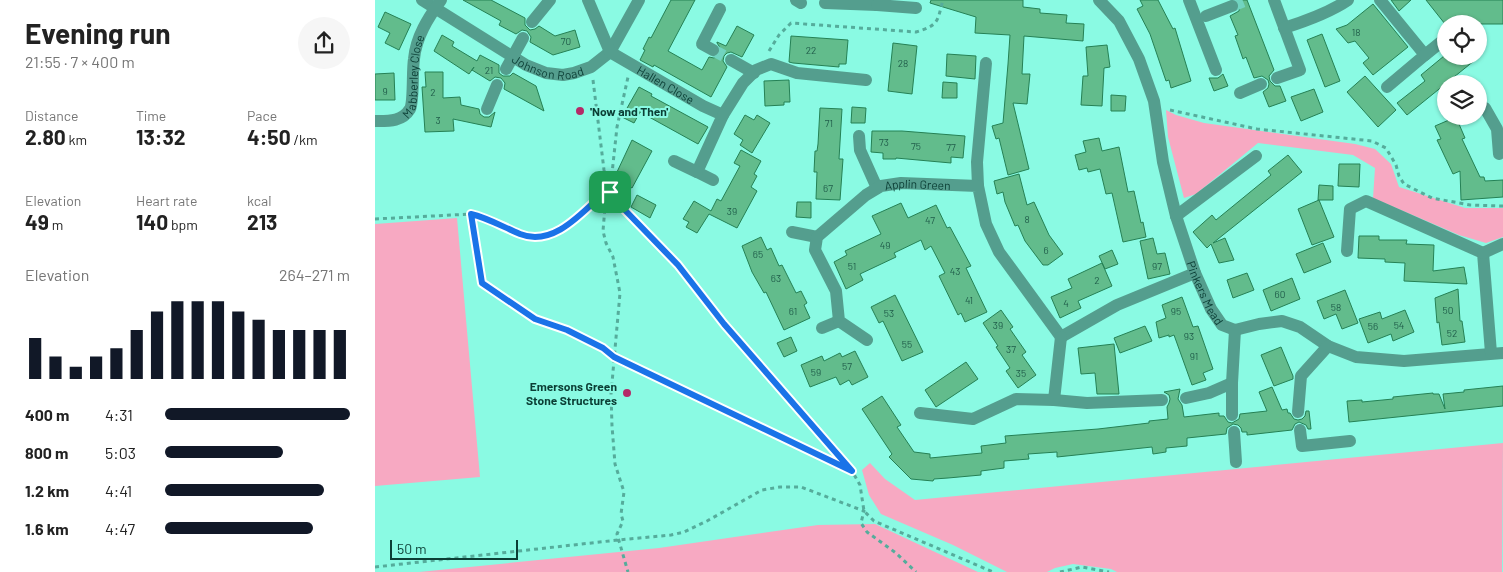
<!DOCTYPE html>
<html lang="en">
<head>
<meta charset="utf-8">
<style>
	body { margin:0; font-family:Barlow,sans-serif; background:#f6f6f6; color:#222; height:100vh; display:flex; flex-direction:column; font-size:19px; white-space:nowrap }
	* { box-sizing:border-box; margin:0 }
	p { font-size:16px; color:#767676 }
	.icon { flex:none; width:28px; height:28px; fill:none; stroke:currentColor; stroke-width:2; stroke-linecap:round; stroke-linejoin:round }
	.map { position:relative; flex:1; overflow:hidden }
	.panel { display:flex; flex-direction:column; background:#fff; width:375px }
	.panel>* { flex:none }
	.tools { position:absolute; left:1062px; top:15px; display:grid; gap:10px }
	.tools a { display:grid; place-items:center; width:50px; height:50px; border-radius:50%; background:#fff; box-shadow:0 1px 4px #0004; font-size:25px }
	.scale { position:absolute; left:15px; bottom:12px; width:128px; box-sizing:border-box; padding-left:5px; border:2px solid #0b3e35; border-top:0; font-size:14px; line-height:18px; white-space:nowrap; color:#0b3e35; -webkit-text-stroke:4px #8afae3; paint-order:stroke }
	.pin { position:absolute; display:grid; place-items:center; width:42px; height:42px; color:#fff; margin:-21px; border-radius:10px; box-shadow:0 2px 8px #0006 }
	.round { display:grid; place-items:center; flex:none; width:52px; height:52px; border-radius:26px; background:#f6f6f6 }
	.head { display:flex; align-items:center; justify-content:space-between; height:85px; padding:0 25px }
	h1 { font-size:28px; font-weight:700; line-height:38px }
	.figures { display:grid; grid-template-columns:repeat(3,1fr); gap:8px; height:85px; padding:5px 25px }
	.figures div { display:grid; align-content:center }
	.figures b { font-size:21px; font-weight:700 }
	.figures small { font-size:14px; font-weight:400 }
	.figures p { font-size:14px }
	.chart { height:140px; padding:10px 25px }
	.chart p { display:flex; justify-content:space-between }
	.chart svg { width:100%; height:90px; margin-top:5px; stroke:#111827; stroke-width:6 }
	ul { padding:0 25px; list-style:none; font-size:16px }
	li { display:grid; grid-template-columns:80px 60px 1fr; align-items:center; height:38px }
	li i { height:12px; border-radius:6px; background:#111827 }
	main { display:flex; flex:1; min-height:0 }
	.map>svg:first-child { display:block }
</style>
</head>
<body>
<main>
<section class="panel">
<div class="head"><div><h1>Evening run</h1><p>21:55 · 7 × 400 m</p></div><a class="round"><svg class="icon" aria-label="share" viewBox="0 0 24 24"><path d="M12 15V3M7 8l5-5 5 5M5 13v7h14v-7"/></svg></a></div>
<div class="figures">
<div><p>Distance</p><b>2.80<small> km</small></b></div>
<div><p>Time</p><b>13:32</b></div>
<div><p>Pace</p><b>4:50<small> /km</small></b></div>
</div>
<div class="figures">
<div><p>Elevation</p><b>49<small> m</small></b></div>
<div><p>Heart rate</p><b>140<small> bpm</small></b></div>
<div><p>kcal</p><b>213</b></div>
</div>
<div class="chart"><p><span>Elevation</span>264–271 m</p>
<svg viewBox="0 0 160 44" preserveAspectRatio="none"><path d="M5 44V24M15 44V33M25 44V38M35 44V33M45 44V29M55 44V20M65 44V11M75 44V6M85 44V6M95 44V6M105 44V11M115 44V15M125 44V20M135 44V20M145 44V20M155 44V20"/></svg>
</div>
<ul>
<li><b>400 m</b>4:31<i style="width:100%"></i></li>
<li><b>800 m</b>5:03<i style="width:64%"></i></li>
<li><b>1.2 km</b>4:41<i style="width:86%"></i></li>
<li><b>1.6 km</b>4:47<i style="width:80%"></i></li>
</ul>
</section>
<div class="map">
<svg width="1128" height="572" viewBox="0 0 1128 572">
	<rect width="100%" height="100%" fill="#8afae3"/>
	<path fill="#f7a9c2" d="M 791,110 L 801,115 L 829,123 L 980,144 L 1000,149 L 1016,164 L 1024,187 L 1090,208 L 1128,208 L 1128,237 L 1111,243 L 1084,235 L 998,198 L 1000,168 L 978,155 L 883,143 L 821,194 L 809,198 L 793,137 Z
		M 82,218 L 105,477 L 0,486 L 0,224 Z
		M 1128,443 L 1127,572 L 742,572 L 736,569 L 698,564 L 680,568 L 672,572 L 632,572 L 578,545 L 506,514 L 494,495 L 487,470 L 495,463 L 510,479 L 540,500 Z
		M 500,524 L 603,572 L 44,572 L 284,548 L 443,525 Z"/>
	<path fill="#62bc8c" stroke="#258155" d="M 88,0 L 116,0 L 150,18 L 150,25 L 155,30 L 160,29 L 164,26 L 180,36 L 200,30 L 205,47 L 178,55 L 155,42 L 156,37 L 152,31 L 147,30 L 141,34 L 124,25 L 126,21 Z
		M 296,0 L 320,0 L 293,51 L 327,70 L 334,57 L 339,58 L 345,54 L 346,49 L 342,43 L 342,42 L 351,46 L 362,26 L 379,35 L 367,57 L 356,52 L 352,53 L 349,56 L 348,61 L 352,67 L 336,97 L 279,65 L 278,67 L 265,60 L 270,50 L 268,49 L 274,37 L 276,38 Z
		M 556,0 L 648,0 L 648,7 L 665,9 L 665,13 L 692,15 L 691,23 L 709,24 L 708,41 L 649,36 L 647,74 L 655,74 L 652,104 L 638,103 L 654,169 L 633,175 L 624,138 L 621,139 L 617,126 L 628,123 L 633,64 L 635,35 L 600,33 L 601,17 L 555,3 Z
		M 765,0 L 783,0 L 798,29 L 800,28 L 816,81 L 796,88 L 794,80 L 791,81 L 775,34 L 762,9 L 768,6 Z
		M 862,0 L 872,0 L 899,70 L 894,76 L 895,81 L 900,86 L 905,86 L 911,101 L 894,107 L 888,92 L 893,88 L 894,84 L 893,80 L 887,76 L 879,78 L 871,57 L 868,59 L 860,36 L 863,35 L 855,16 L 864,11 L 865,4 Z
		M 1016,0 L 1036,0 L 1024,11 Z
		M 1051,0 L 1128,0 L 1128,24 L 1070,24 Z
		M 998,4 L 1033,47 L 998,75 L 988,63 L 994,58 L 980,41 L 973,43 L 961,29 L 972,25 Z
		M 10,12 L 36,24 L 24,50 L 10,43 L 15,33 L 3,27 Z
		M 947,34 L 965,81 L 950,87 L 932,40 Z
		M 67,35 L 79,42 L 77,46 L 102,61 L 105,55 L 124,65 L 124,73 L 128,76 L 135,76 L 138,73 L 161,86 L 169,111 L 129,89 L 130,83 L 126,78 L 120,77 L 115,81 L 97,70 L 99,67 L 94,74 L 59,51 Z
		M 416,36 L 473,40 L 471,64 L 464,64 L 464,67 L 418,63 L 414,62 Z
		M 518,43 L 542,46 L 537,94 L 513,91 Z
		M 732,45 L 735,67 L 729,68 L 727,106 L 706,105 L 708,76 L 713,76 L 711,47 Z
		M 572,54 L 601,56 L 600,79 L 571,76 Z
		M 1069,56 L 1105,56 L 1032,115 L 1022,103 L 1050,81 L 1046,75 Z
		M 50,72 L 68,72 L 68,98 L 85,97 L 86,105 L 104,109 L 105,114 L 109,117 L 114,117 L 120,112 L 116,127 L 78,119 L 79,131 L 50,132 L 47,87 L 51,87 Z
		M 19,73 L 20,100 L 0,100 L 0,74 Z
		M 848,74 L 853,86 L 839,91 L 834,78 L 843,78 Z
		M 990,76 L 1021,110 L 1003,127 L 972,92 Z
		M 414,80 L 415,102 L 409,102 L 409,105 L 390,106 L 389,81 Z
		M 568,82 L 582,83 L 582,98 L 567,98 Z
		M 264,87 L 277,94 L 276,96 L 333,127 L 323,144 L 265,112 L 259,123 L 247,117 Z
		M 939,89 L 948,112 L 926,121 L 916,97 Z
		M 736,95 L 751,96 L 750,111 L 736,111 Z
		M 477,107 L 491,108 L 490,123 L 476,123 Z
		M 445,108 L 467,109 L 464,159 L 468,159 L 465,200 L 441,199 L 442,172 L 439,172 L 440,151 L 442,151 L 443,144 Z
		M 370,115 L 379,120 L 382,115 L 395,123 L 377,153 L 365,145 L 368,140 L 359,134 Z
		M 1081,117 L 1090,138 L 1087,139 L 1105,177 L 1109,177 L 1110,181 L 1128,180 L 1128,197 L 1086,200 L 1085,171 L 1078,174 L 1062,140 L 1066,139 L 1060,126 Z
		M 497,131 L 527,131 L 590,136 L 588,158 L 576,157 L 576,163 L 521,158 L 521,159 L 508,159 L 508,153 L 496,152 Z
		M 724,138 L 727,151 L 744,147 L 753,192 L 759,191 L 766,223 L 768,222 L 771,237 L 748,242 L 737,193 L 731,194 L 725,169 L 713,172 L 712,168 L 704,170 L 700,155 L 711,152 L 708,141 Z
		M 257,140 L 277,151 L 257,188 L 242,180 L 245,174 L 242,172 Z
		M 366,150 L 386,161 L 379,174 L 382,176 L 376,187 L 382,191 L 362,228 L 334,214 L 322,233 L 311,227 L 314,222 L 308,219 L 319,201 L 336,211 L 342,199 L 346,201 L 365,166 L 359,163 Z
		M 913,155 L 927,172 L 838,243 L 850,238 L 859,260 L 844,263 L 836,244 L 832,248 L 818,232 L 837,215 L 841,220 L 896,175 L 893,171 Z
		M 964,164 L 985,164 L 984,187 L 963,186 Z
		M 644,174 L 652,205 L 659,202 L 674,235 L 688,254 L 673,265 L 668,265 L 650,241 L 643,225 L 640,226 L 630,202 L 628,192 L 622,194 L 619,181 Z
		M 944,185 L 958,186 L 958,200 L 943,200 Z
		M 262,195 L 281,205 L 275,218 L 256,207 Z
		M 944,200 L 959,237 L 937,245 L 923,209 Z
		M 422,202 L 436,202 L 436,218 L 421,217 Z
		M 526,203 L 533,218 L 561,205 L 572,228 L 575,227 L 596,266 L 591,268 L 612,312 L 590,322 L 586,313 L 583,315 L 564,276 L 570,273 L 556,246 L 550,250 L 546,240 L 519,253 L 521,257 L 485,274 L 488,280 L 471,289 L 459,262 L 472,255 L 470,251 L 506,234 L 497,216 Z
		M 984,236 L 1004,236 L 1004,240 L 1032,240 L 1031,244 L 1059,245 L 1058,271 L 1089,267 L 1092,284 L 1029,281 L 1030,263 L 1010,262 L 1010,259 L 983,258 Z
		M 386,237 L 392,250 L 396,248 L 404,266 L 407,265 L 421,293 L 426,291 L 432,303 L 429,305 L 435,318 L 409,330 L 391,292 L 389,293 L 377,272 L 367,246 Z
		M 778,238 L 782,254 L 790,253 L 795,274 L 773,279 L 765,241 Z
		M 948,243 L 956,262 L 929,273 L 921,254 Z
		M 737,250 L 743,264 L 730,269 L 724,256 Z
		M 727,263 L 737,286 L 703,301 L 706,308 L 685,318 L 676,297 L 697,288 L 693,279 Z
		M 872,273 L 879,290 L 858,298 L 852,280 Z
		M 917,278 L 925,299 L 896,311 L 888,290 Z
		M 1083,289 L 1085,321 L 1087,321 L 1090,342 L 1067,345 L 1064,322 L 1062,323 L 1060,298 Z
		M 970,290 L 983,323 L 967,329 L 961,314 L 949,319 L 942,301 Z
		M 520,295 L 548,352 L 527,361 L 508,321 L 504,323 L 496,307 Z
		M 807,297 L 818,327 L 823,326 L 838,369 L 828,373 L 831,380 L 817,385 L 799,335 L 794,337 L 794,335 L 784,338 L 781,322 L 791,318 L 787,305 Z
		M 626,310 L 638,327 L 635,329 L 651,352 L 647,355 L 661,375 L 643,388 L 631,371 L 635,368 L 621,347 L 623,346 L 608,323 Z
		M 1030,310 L 1039,332 L 1018,341 L 1016,334 L 993,343 L 984,319 L 1005,312 L 1007,319 Z
		M 770,326 L 777,341 L 745,353 L 739,338 Z
		M 416,337 L 422,351 L 409,357 L 402,343 Z
		M 739,344 L 744,394 L 722,394 L 720,373 L 706,374 L 703,348 Z
		M 906,347 L 918,376 L 918,379 L 899,386 L 886,355 Z
		M 480,351 L 493,377 L 477,385 L 474,380 L 465,385 L 461,377 L 435,387 L 426,365 L 447,356 L 449,361 L 465,353 L 467,357 Z
		M 591,362 L 603,379 L 561,407 L 550,390 Z
		M 1128,386 L 1128,406 L 974,422 L 972,401 L 987,400 L 987,402 L 1018,399 L 1018,397 L 1058,393 L 1058,394 L 1064,394 L 1070,409 L 1068,394 L 1089,392 L 1089,390 Z
		M 897,387 L 907,410 L 912,409 L 913,413 L 915,413 L 919,419 L 923,420 L 927,419 L 930,416 L 931,411 L 934,411 L 936,429 L 933,429 L 931,425 L 924,422 L 920,424 L 917,430 L 872,435 L 872,432 L 867,432 L 866,428 L 863,425 L 858,424 L 852,428 L 851,434 L 812,438 L 812,446 L 791,448 L 791,452 L 778,454 L 777,447 L 682,457 L 682,452 L 653,454 L 654,459 L 629,461 L 629,468 L 606,471 L 606,475 L 573,478 L 559,479 L 558,481 L 536,479 L 514,457 L 517,454 L 487,409 L 507,396 L 526,425 L 522,427 L 539,452 L 555,454 L 555,458 L 607,453 L 606,446 L 631,443 L 630,436 L 723,429 L 774,423 L 774,421 L 793,419 L 792,407 L 794,403 L 795,399 L 794,395 L 789,392 L 805,389 L 803,399 L 807,405 L 809,417 L 844,413 L 844,416 L 849,416 L 853,422 L 857,423 L 864,419 L 865,414 L 892,411 L 884,392 Z"/>
	<g fill="none" stroke-linecap="round" stroke-linejoin="round">
		<path stroke="#71d4c0" stroke-width="12" stroke-dasharray="12 6" stroke-linecap="butt" d="M 857,6 L 872,0
			M 338,50 L 356,60"/>
		<path stroke="#55ac9b" stroke-width="3" stroke-dasharray="4 4" stroke-linecap="butt" d="M 394,51 L 404,35 L 416,23 L 541,32 C 564,25 562,22 568,0
			M 218,80 L 229,170 L 233,189 L 235,193 L 246,206 L 303,265 L 349,324 L 477,471 L 485,485 L 489,511 L 499,521 L 618,572
			M 795,110 L 882,129 L 997,141 L 1011,148 L 1021,165 L 1024,176 L 1029,184 L 1057,198 L 1095,205 L 1128,206
			M 235,192 L 242,127 L 253,77
			M 227,194 L 230,207 L 228,231 L 231,243 L 238,257 L 245,293 L 236,394 L 237,426 L 240,464 L 249,492 L 246,514 L 248,521 L 242,534 L 253,572
			M 96,214 L 107,283 L 160,319 L 193,330 L 228,348 L 239,357 L 475,470
			M 0,219 L 96,214 C 113,218 128,227 145,234 C 180,248 210,209 233,189
			M 0,567 L 243,540 L 296,535 L 309,532 L 332,521 L 387,490 L 405,487 L 426,487 L 489,511 L 486,523 L 492,532 L 521,553 L 541,572
			M 685,572 L 707,567 L 734,572"/>
		<g stroke="#549e8e" stroke-width="12">
			<path id="s1" d="M 47,0 L 151,65 L 171,73 L 188,75 L 199,73 L 216,67 L 235,52 L 264,0"/>
			<path id="s2" d="M 213,0 L 235,52 L 328,106 L 348,115 L 322,172 L 338,180"/>
			<path d="M 421,0 L 426,3"/>
			<path id="s3" d="M 724,0 L 744,21 L 764,59 L 779,101 L 788,162 L 801,216 L 820,273 L 836,309 L 847,325 L 860,330 L 884,324 L 907,321 L 925,327 L 953,346 L 981,357 L 1029,361 L 1128,353"/>
			<path d="M 814,0 L 841,70"/>
			<path d="M 899,0 L 925,70 L 902,78"/>
			<path d="M 1005,0 L 1050,55 L 1012,87"/>
			<path d="M 450,3 L 502,5 L 502,0"/>
			<path d="M 502,5 L 541,8"/>
			<path d="M 831,16 L 857,6"/>
			<path d="M 157,22 L 175,0"/>
			<path d="M 909,28 C 931,21 954,13 973,0"/>
			<path d="M 338,50 L 327,44 L 345,9"/>
			<path d="M 1050,55 L 1071,38"/>
			<path d="M 356,60 L 379,73"/>
			<path d="M 131,69 L 148,38"/>
			<path d="M 865,93 L 886,84"/>
			<path d="M 1110,108 L 1122,129 L 1124,154"/>
			<path d="M 112,109 L 122,85"/>
			<path d="M 348,115 L 368,83 L 381,70 L 396,64 L 422,73 L 491,80"/>
			<path id="s4" d="M 0,121 C 13,121 27,122 35,109 C 39,102 37,70 39,59 C 41,37 53,18 66,0"/>
			<path d="M 484,136 L 485,150 L 502,188"/>
			<path d="M 299,161 L 322,172"/>
			<path d="M 603,186 L 602,162 L 611,63"/>
			<path d="M 801,216 L 881,156"/>
			<path d="M 417,232 L 442,237"/>
			<path d="M 972,251 L 975,209 L 991,201 L 1108,253 L 1116,353"/>
			<path d="M 1108,253 L 1128,244"/>
			<path d="M 447,328 L 464,321"/>
			<path id="s5" d="M 492,340 L 464,321 L 461,291 L 440,250 L 442,237 L 491,195 L 506,186 L 526,183 L 603,186 L 611,224 L 624,252 L 686,337 L 742,305 L 820,273"/>
			<path d="M 811,398 L 834,393 L 857,383"/>
			<path d="M 679,400 L 712,403 L 787,400"/>
			<path d="M 923,412 L 926,376 L 953,346"/>
			<path d="M 545,413 L 598,419 L 641,399 L 679,400 L 686,337"/>
			<path d="M 857,415 L 857,383 L 860,330"/>
			<path d="M 925,430 L 927,446 L 975,441"/>
			<path d="M 859,432 L 861,462"/>
		</g>
	</g>
	<g fill="none" stroke-linecap="round" stroke-linejoin="round">
		<g stroke="#fff" stroke-width="10">
			<path id="route" d="M 233,189 L 246,206 L 303,265 L 349,324 L 477,471 L 239,357 L 228,348 L 192,330 L 160,319 L 107,283 L 96,214 C 113,218 128,227 145,234 C 180,248 210,209 233,189 Z"/>
		</g>
		<use href="#route" stroke="#1a73e8" stroke-width="6"/>
	</g>
	<g fill="#b42a68" stroke="#8afae3" stroke-width="2">
		<circle cx="205" cy="111" r="5"/>
		<circle cx="252" cy="393" r="5"/>
	</g>
	<g text-anchor="middle" dominant-baseline="central" stroke-width="4" stroke-linejoin="round" paint-order="stroke">
		<g font-size="10" fill="#215e4b">
			<text x="981" y="32">18</text>
			<text x="191" y="41">70</text>
			<text x="436" y="50">22</text>
			<text x="528" y="63">28</text>
			<text x="114" y="70">21</text>
			<text x="10" y="91">9</text>
			<text x="58" y="92">2</text>
			<text x="63" y="120">3</text>
			<text x="454" y="123">71</text>
			<text x="509" y="142">73</text>
			<text x="541" y="146">75</text>
			<text x="576" y="147">77</text>
			<text x="453" y="188">67</text>
			<text x="357" y="211">39</text>
			<text x="652" y="219">8</text>
			<text x="555" y="220">47</text>
			<text x="510" y="245">49</text>
			<text x="671" y="250">6</text>
			<text x="383" y="254">65</text>
			<text x="477" y="266">51</text>
			<text x="782" y="266">97</text>
			<text x="580" y="271">43</text>
			<text x="401" y="278">63</text>
			<text x="722" y="280">2</text>
			<text x="905" y="294">60</text>
			<text x="594" y="300">41</text>
			<text x="691" y="303">4</text>
			<text x="961" y="307">58</text>
			<text x="1073" y="310">50</text>
			<text x="418" y="311">61</text>
			<text x="801" y="311">95</text>
			<text x="514" y="313">53</text>
			<text x="623" y="325">39</text>
			<text x="1024" y="325">54</text>
			<text x="998" y="326">56</text>
			<text x="1077" y="333">52</text>
			<text x="814" y="336">93</text>
			<text x="532" y="344">55</text>
			<text x="636" y="349">37</text>
			<text x="819" y="356">91</text>
			<text x="472" y="366">57</text>
			<text x="441" y="372">59</text>
			<text x="646" y="373">35</text>
		</g>
		<g font-size="12" fill="#0b3e35" stroke="#8afae3">
			<text stroke="none"><textPath href="#s1" startOffset="145">Johnson Road</textPath></text>
			<text stroke="none"><textPath href="#s4" startOffset="72">Mabberley Close</textPath></text>
			<text stroke="none"><textPath href="#s2" startOffset="121">Hallen Close</textPath></text>
			<text stroke="none"><textPath href="#s5" startOffset="242">Applin Green</textPath></text>
			<text stroke="none"><textPath href="#s3" startOffset="316">Pinkers Mead</textPath></text>
		</g>
		<g font-size="12" font-weight="bold" fill="#0b3e35" stroke="#8afae3" text-anchor="start">
			<text x="215" y="111">'Now and Then'</text>
			<text x="242" y="386" text-anchor="end">Emersons Green<tspan x="242" dy="14">Stone Structures</tspan></text>
		</g>
	</g>
</svg>
<div class="tools">
<a><svg class="icon" aria-label="locate" viewBox="0 0 24 24"><circle cx="12" cy="12" r="6"/><path d="M12 2v4M12 18v4M2 12h4M18 12h4"/></svg></a>
<a><svg class="icon" aria-label="layers" viewBox="0 0 24 24"><path d="M12 4l9 5-9 5-9-5zM3 14l9 5 9-5"/></svg></a>
</div>
<div class="scale">50 m</div>
<div class="pin" style="left:235px;top:192px;background:#1e9e55"><svg class="icon" aria-label="arrive" viewBox="0 0 24 24"><path d="M6 21V4h12l-3 4 3 4H6"/></svg></div>
</div>
</main>
</body>
</html>
